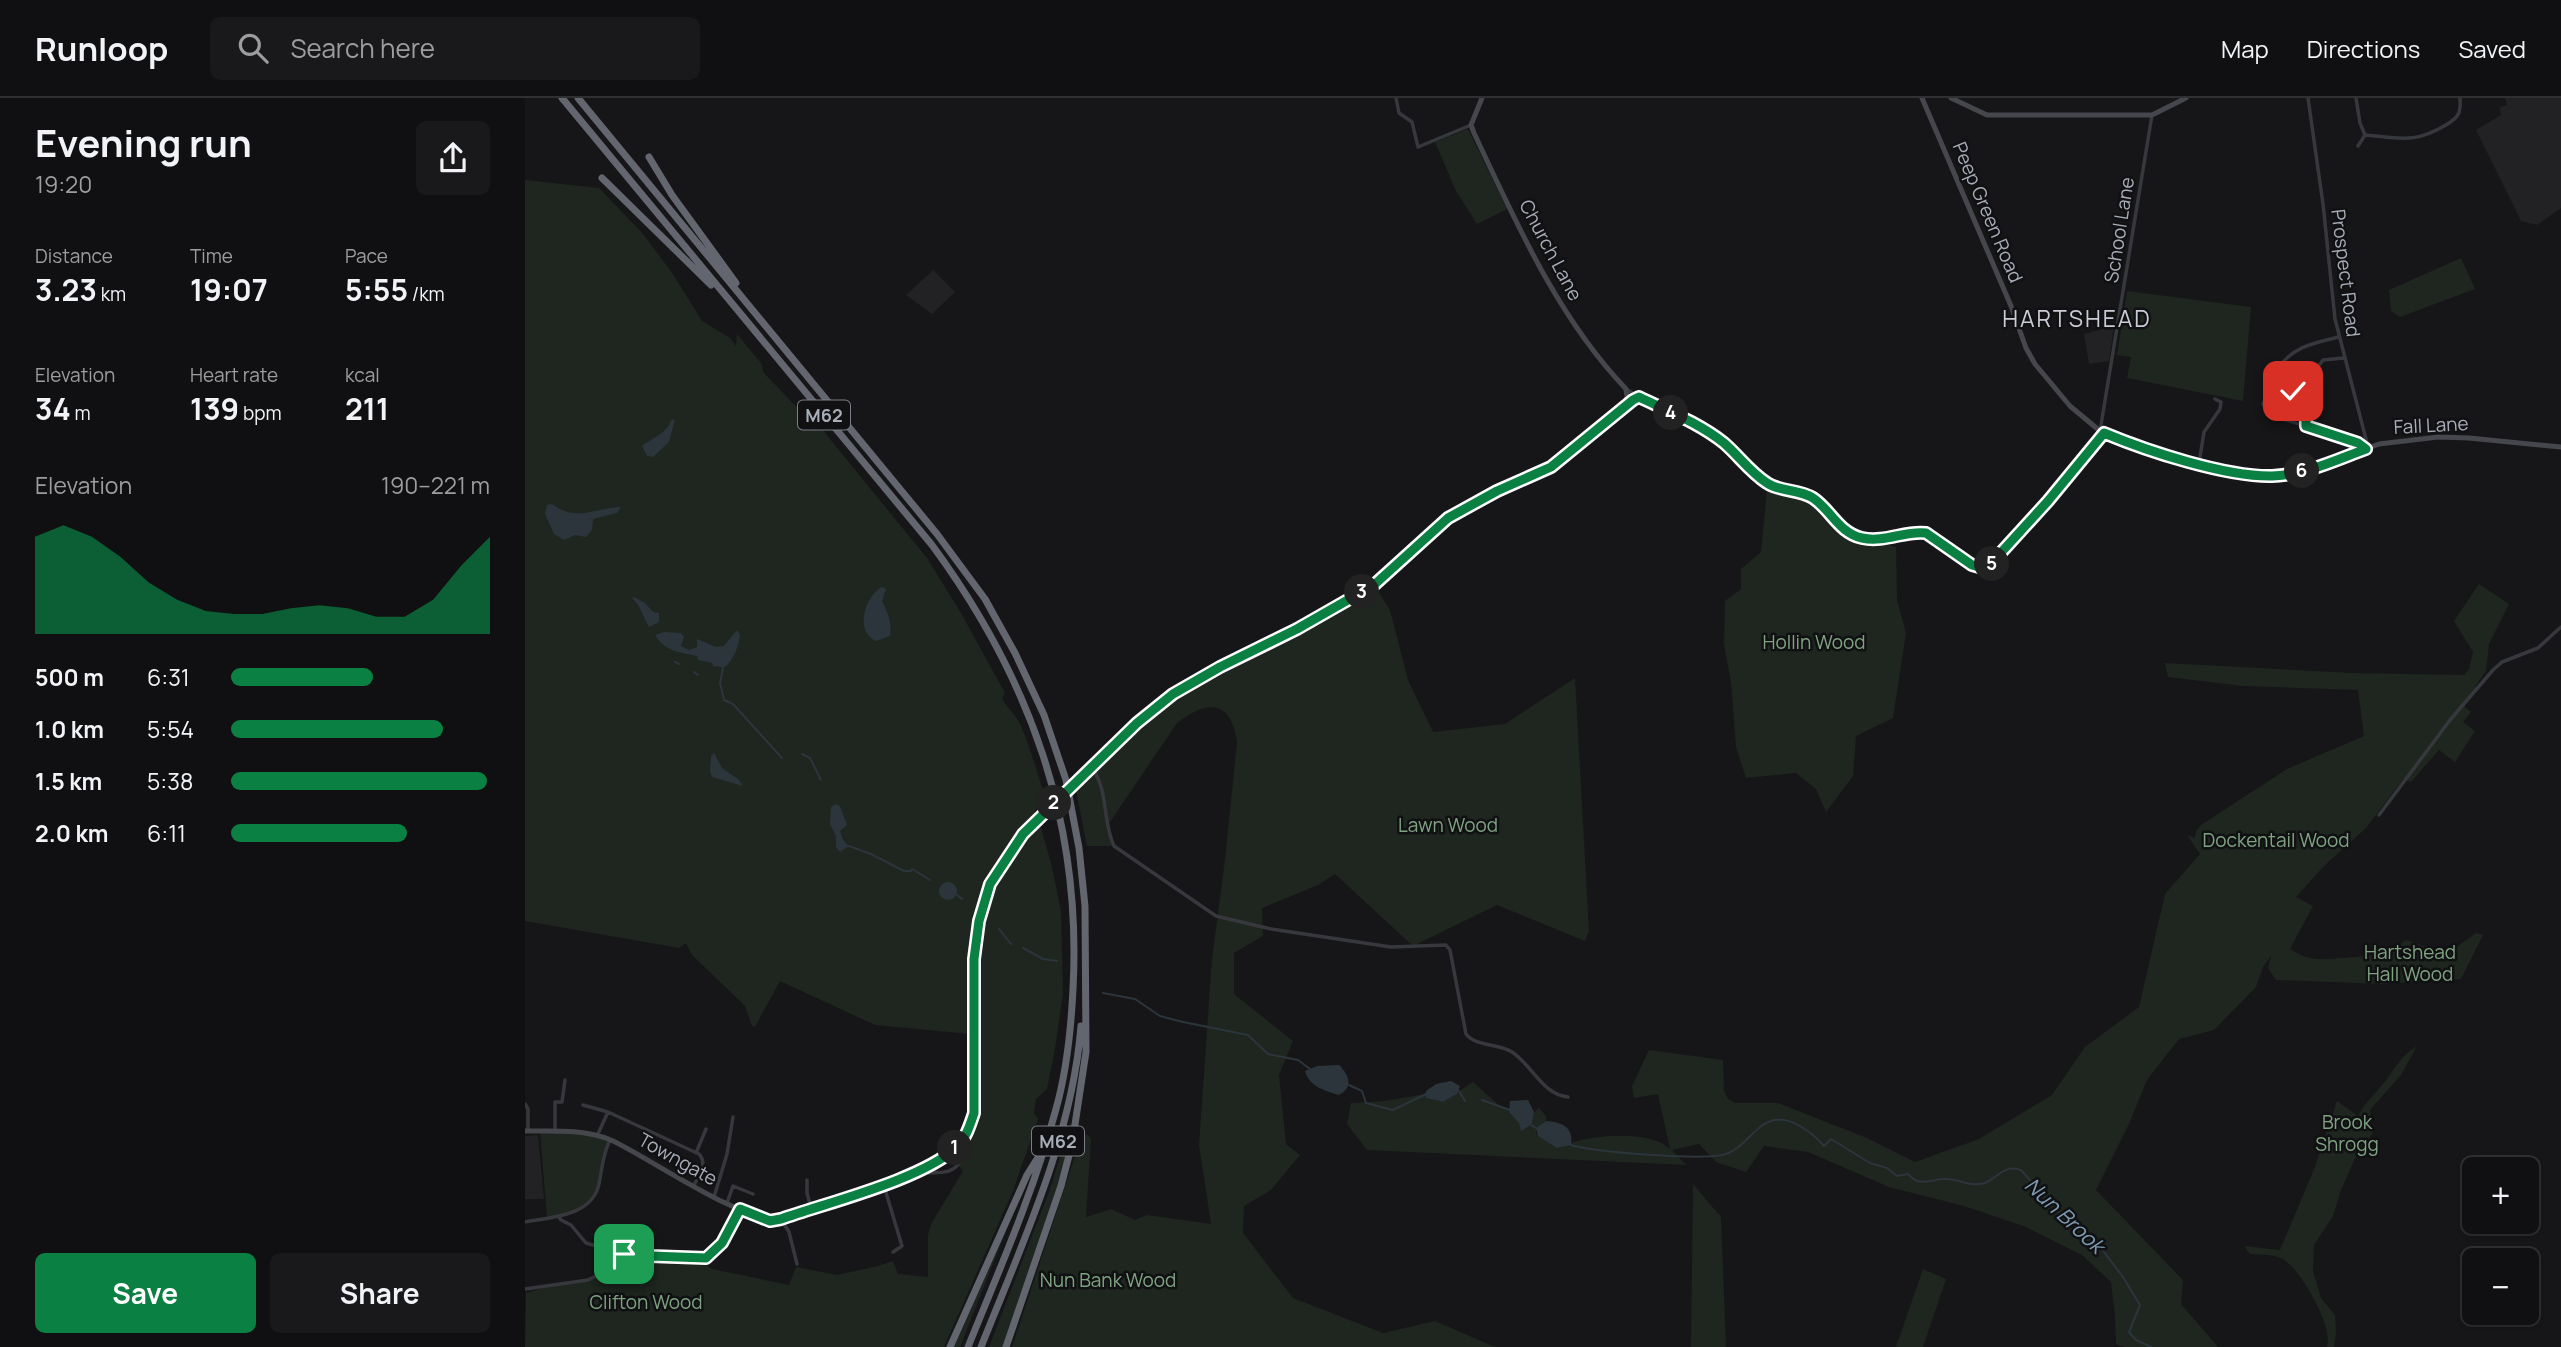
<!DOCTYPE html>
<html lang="en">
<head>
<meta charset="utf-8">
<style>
	body { margin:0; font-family:Manrope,sans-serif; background:#19191b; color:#f1f3f6; height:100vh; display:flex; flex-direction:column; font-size:26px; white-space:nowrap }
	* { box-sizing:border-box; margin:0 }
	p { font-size:23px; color:#9c9d9f }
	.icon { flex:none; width:38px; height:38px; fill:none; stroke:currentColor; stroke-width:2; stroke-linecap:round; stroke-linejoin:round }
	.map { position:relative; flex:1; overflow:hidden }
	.details { display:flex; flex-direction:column; background:#101012; width:525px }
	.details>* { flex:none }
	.fabs { position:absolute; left:1937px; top:1059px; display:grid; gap:14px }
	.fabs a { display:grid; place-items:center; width:77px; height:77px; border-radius:10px; background:#101012; box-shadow:0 2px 5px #0004,0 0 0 2px #303032; font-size:35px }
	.pin { position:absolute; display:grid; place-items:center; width:60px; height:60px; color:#fff; margin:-30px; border-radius:14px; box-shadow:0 4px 10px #0006 }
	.km { position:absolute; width:35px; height:35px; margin:-18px; border-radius:50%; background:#222; color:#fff; font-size:19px; line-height:35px; text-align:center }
	.round { display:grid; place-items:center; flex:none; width:74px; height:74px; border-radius:10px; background:#19191b }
	.headline { display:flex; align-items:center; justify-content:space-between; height:119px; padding:0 35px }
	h1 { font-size:38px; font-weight:700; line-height:52px }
	.figures { display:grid; grid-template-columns:repeat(3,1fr); gap:10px; height:119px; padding:7px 35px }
	.figures div { display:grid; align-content:center }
	.figures b { font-size:30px; font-weight:700 }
	.figures small { font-size:19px; font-weight:400 }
	.figures p { font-size:19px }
	.chart { height:196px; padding:14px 35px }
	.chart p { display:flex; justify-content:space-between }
	.chart svg { width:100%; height:126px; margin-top:7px; fill:#0b8043; opacity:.7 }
	.cta { display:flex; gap:14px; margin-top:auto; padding:14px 35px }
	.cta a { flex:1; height:80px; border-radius:10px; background:#0b8043; color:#fff; font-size:28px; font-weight:700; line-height:80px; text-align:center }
	.cta a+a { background:#19191b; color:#f1f3f6 }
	ul { padding:0 35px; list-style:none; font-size:23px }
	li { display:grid; grid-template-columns:112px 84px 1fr; align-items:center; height:52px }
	li i { height:18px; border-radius:9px; background:#0b8043 }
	header { display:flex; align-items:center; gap:42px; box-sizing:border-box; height:98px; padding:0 35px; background:#101012; border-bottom:2px solid #303032 }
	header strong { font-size:33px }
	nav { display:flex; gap:38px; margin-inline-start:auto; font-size:24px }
	.search { width:490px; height:63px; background:#19191b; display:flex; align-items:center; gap:18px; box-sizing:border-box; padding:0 24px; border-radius:10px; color:#9c9d9f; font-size:26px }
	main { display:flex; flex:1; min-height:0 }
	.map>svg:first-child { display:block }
</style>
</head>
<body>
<header>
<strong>Runloop</strong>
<div class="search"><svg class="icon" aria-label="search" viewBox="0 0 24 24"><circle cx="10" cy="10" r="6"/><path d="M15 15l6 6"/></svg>Search here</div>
<nav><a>Map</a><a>Directions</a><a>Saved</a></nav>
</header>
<main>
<section class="details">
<div class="headline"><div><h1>Evening run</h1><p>19:20</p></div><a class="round"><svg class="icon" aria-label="share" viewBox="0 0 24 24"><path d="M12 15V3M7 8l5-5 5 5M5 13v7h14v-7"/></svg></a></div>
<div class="figures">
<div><p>Distance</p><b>3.23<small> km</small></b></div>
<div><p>Time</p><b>19:07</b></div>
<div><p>Pace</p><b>5:55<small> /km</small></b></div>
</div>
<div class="figures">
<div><p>Elevation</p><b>34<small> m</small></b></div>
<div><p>Heart rate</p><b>139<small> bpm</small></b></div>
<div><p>kcal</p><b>211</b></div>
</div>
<div class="chart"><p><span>Elevation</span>190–221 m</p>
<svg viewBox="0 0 160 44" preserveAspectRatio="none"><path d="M0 44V10L10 6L20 10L30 17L40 26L50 32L60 36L70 37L80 37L90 35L100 34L110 35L120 38L130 38L140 32L150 20L160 10V44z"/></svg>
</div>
<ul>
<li><b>500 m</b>6:31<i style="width:55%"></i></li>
<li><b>1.0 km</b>5:54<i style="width:82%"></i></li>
<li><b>1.5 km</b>5:38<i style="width:99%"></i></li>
<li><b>2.0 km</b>6:11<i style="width:68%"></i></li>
</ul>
<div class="cta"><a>Save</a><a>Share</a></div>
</section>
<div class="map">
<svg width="2036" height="1249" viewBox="0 0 2036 1249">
	<rect width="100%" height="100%" fill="#161618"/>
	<path fill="#222225" d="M 1980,0 L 2036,0 L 2036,110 L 2012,127 L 1996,123 L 1951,32 L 1976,17 L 1975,9 L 1982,7 Z
		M 408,172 L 430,194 L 407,216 L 381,197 Z
		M 1589,228 L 1584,263 L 1564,266 L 1559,236 Z
		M 13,1037 L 19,1101 L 0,1101 L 0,1038 Z"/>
	<path fill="#1e261f" d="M 943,31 L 982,111 L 952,126 L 931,93 L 910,44 Z
		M 0,82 L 74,90 L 118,136 L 148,176 L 177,223 L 205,240 L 211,248 L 212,236 L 236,265 L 239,275 L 282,320 L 279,328 L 283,333 L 296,330 L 402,460 L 436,515 L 480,595 L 477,600 C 482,610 489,614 495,626 C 506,650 512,676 521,701 L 515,712 L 511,711 C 502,739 479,760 466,785 C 446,823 449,892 445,936 L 350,927 L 255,883 L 230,929 L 227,928 L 220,908 L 167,857 L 161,845 L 154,850 L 0,823 Z
		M 1936,160 L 1950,191 L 1875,219 L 1866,213 L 1864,192 Z
		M 1602,193 L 1726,209 L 1718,303 L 1602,280 L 1606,259 L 1592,257 Z
		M 1242,390 L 1276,398 L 1292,407 L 1306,425 L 1325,438 L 1371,449 L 1372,502 L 1381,535 L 1368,620 L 1331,638 L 1328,678 L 1301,714 L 1291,691 L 1271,675 L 1221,680 L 1211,649 L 1206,585 L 1199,546 L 1200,503 L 1216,491 L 1216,471 L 1236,454 Z
		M 1954,486 L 1984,506 L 1964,546 L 1961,573 L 1950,589 L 1952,593 L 1939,608 L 1946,614 L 1938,624 L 1950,633 L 1930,664 L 1914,652 L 1886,684 L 1878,681 L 1841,730 L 1799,768 L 1771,799 L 1788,808 L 1765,851 C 1773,856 1781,860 1791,861 C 1802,862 1860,857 1868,853 C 1873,850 1876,845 1881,842 L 1912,853 L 1932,849 L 1951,835 L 1958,837 L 1936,881 L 1859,886 L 1751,882 L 1743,870 L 1746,858 L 1738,869 L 1731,889 L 1689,932 L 1654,941 L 1622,982 L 1604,1026 L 1571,1092 L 1658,1182 L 1656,1206 L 1693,1249 L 1600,1249 L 1591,1246 L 1590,1218 L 1586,1184 L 1557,1157 L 1501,1129 L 1439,1108 L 1364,1089 L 1283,1054 L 1239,1048 L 1221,1074 L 1191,1064 L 1174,1046 L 1147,1052 L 1161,1067 L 842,1052 L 822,1026 L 826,1005 L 859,1003 L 901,996 L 901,1000 L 918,1004 L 932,996 L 934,993 L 948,984 L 977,1010 L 985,1012 L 994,1025 L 1007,1026 L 1009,1014 L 1014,1010 L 1021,1018 L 1021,1023 L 1011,1030 L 1011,1036 L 1021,1042 L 1045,1047 L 1046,1045 C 1071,1037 1125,1032 1145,1051 L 1133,996 L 1109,1000 L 1107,988 L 1124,952 L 1198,962 L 1199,993 L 1203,1001 L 1210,1005 L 1253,1005 L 1342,1040 L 1390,1064 L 1454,1041 L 1527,997 L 1560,949 L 1614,909 L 1640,796 L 1675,756 L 1662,737 L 1670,740 L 1671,733 L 1676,727 L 1762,671 L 1839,638 L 1833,592 L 1718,588 L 1643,579 L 1640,565 L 1826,575 L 1939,577 L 1944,571 L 1948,554 L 1929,523 Z
		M 852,492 L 865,512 L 883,582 L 908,634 L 980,626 L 1050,580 L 1064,833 L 1060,843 L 972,807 L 888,848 L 810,776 L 793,787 L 737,810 L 738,838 L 709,855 L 709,896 L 768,943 L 754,977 L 761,1046 L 775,1057 L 746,1092 L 719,1108 L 718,1135 L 768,1200 L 858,1235 L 910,1223 L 970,1249 L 487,1249 L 557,1037 L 563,1037 L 566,1041 L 561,1119 L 586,1111 L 610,1122 L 622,1117 L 686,1126 L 674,1047 L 687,861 L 700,762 L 712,644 C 706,602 683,601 652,625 L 583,727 L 589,748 L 562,748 L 551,693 L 582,660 L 655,599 Z
		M 515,726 L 527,769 L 536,813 L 538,896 L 530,951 L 522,991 L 511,1001 L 509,1015 L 513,1021 L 488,1093 L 419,1249 L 0,1249 L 1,1195 L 28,1187 L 63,1182 L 104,1161 L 125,1158 L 174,1162 L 187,1171 L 264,1187 L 271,1169 L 312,1177 L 353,1168 L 368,1163 L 373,1176 L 403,1179 L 403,1137 L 406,1126 L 438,1073 L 434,1068 L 438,1059 L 438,1045 L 451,1020 L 454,1001 C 457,896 426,808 515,726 Z
		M 1892,948 L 1876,977 L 1845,1012 L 1848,1035 L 1832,1056 L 1816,1092 L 1808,1118 L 1789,1147 L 1788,1173 L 1796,1200 L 1810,1217 L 1811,1234 L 1809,1249 L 1802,1249 C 1809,1230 1776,1172 1758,1161 C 1750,1156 1734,1157 1725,1156 L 1719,1148 L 1755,1152 L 1790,1069 L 1812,1003 L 1833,1018 C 1840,1005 1849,997 1858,986 C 1870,971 1875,958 1892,948 Z
		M 546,1024 L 544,1047 L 533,1087 L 478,1249 L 464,1249 L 524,1094 Z
		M 15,1033 L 50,1033 L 85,1042 C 80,1051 79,1059 77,1069 C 68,1111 63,1110 22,1120 Z
		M 1168,1086 L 1196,1119 L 1201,1249 L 1166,1249 Z
		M 483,1128 L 435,1249 L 428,1249 Z
		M 1398,1171 L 1421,1181 L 1398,1249 L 1371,1249 Z"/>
	<path fill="#2c353c" d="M 150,321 L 144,344 L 128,359 L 122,358 L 117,348 C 127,340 143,335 146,322 Z
		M 27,406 C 52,425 72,409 96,409 L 92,415 L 68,421 L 67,432 L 61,439 L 50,437 L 39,442 L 29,436 L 20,416 L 22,407 Z
		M 357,489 L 361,491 L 357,503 C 363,516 367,523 365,538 L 351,543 C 329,534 340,498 357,489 Z
		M 109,499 L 120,505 L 128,514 L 134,515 L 134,524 L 124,529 C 118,519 116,508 107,500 Z
		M 212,532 L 215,537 C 214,548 207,566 198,570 L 192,568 L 189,569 L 187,565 L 173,562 L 172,558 C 155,554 140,554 130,537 L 139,534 L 156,535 L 159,539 L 156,548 L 164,552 L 172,549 L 172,541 L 191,549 L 199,548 Z
		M 189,655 L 197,670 L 213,681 L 218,688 L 187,679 L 185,673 L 186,658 Z
		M 311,706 L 315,708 L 322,727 L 315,733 L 318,742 L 324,748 L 315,754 L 311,749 L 311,738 L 305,726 L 306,709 Z
		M414 793a9 9 0 1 1 18 0a9 9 0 1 1-18 0Z
		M 814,967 C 824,977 829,989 814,997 C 800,993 784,988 780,973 L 792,968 Z
		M 926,983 L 935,988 L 932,996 L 918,1004 L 901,1000 L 901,993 L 911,986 Z
		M 1003,1002 L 1009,1014 L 1007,1026 L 996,1033 L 994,1025 L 984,1014 L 985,1003 Z
		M 1021,1023 C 1037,1024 1049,1029 1046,1047 L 1032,1050 L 1013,1038 L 1011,1030 Z"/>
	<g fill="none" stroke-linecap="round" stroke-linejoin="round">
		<path stroke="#2c353c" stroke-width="2" d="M 150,564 L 154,566
			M 198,570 L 195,585 L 199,602 L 208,606 L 257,660
			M 169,574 L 173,577
			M 277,656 L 285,660 L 296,682
			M 324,748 L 346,756 L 379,773 L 386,773 L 387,771 L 405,782
			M 431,796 L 437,801
			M 474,831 L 486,846
			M 498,850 L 518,861 L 532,863
			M 578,895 L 610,901 L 635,918 L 658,924 L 723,937 L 743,956 L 773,962 L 785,971
			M 824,987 L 837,993 L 841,1005 L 868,1012 L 901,996
			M 934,993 L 940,1003
			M 957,1002 L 985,1012
			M 1006,1027 L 1011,1030
			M 1046,1047 C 1069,1054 1180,1063 1201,1056 C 1220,1050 1230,1026 1249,1022 C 1266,1018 1289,1036 1299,1048 L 1306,1041 L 1345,1065 L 1362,1070 L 1372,1078 L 1383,1076 C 1385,1078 1389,1082 1392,1083 C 1401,1086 1410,1081 1419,1081 C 1434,1080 1447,1091 1462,1084 C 1474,1078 1481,1066 1496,1072 L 1541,1123 L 1555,1129 L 1576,1150 L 1598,1179 L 1615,1207 L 1604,1234 L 1611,1242 L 1626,1249"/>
		<path stroke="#37383d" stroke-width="3.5" d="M 871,0 L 874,15 L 887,24 L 893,49 L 946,27
			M 1783,0 L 1798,106 L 1810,221 L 1843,349
			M 1831,0 L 1835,25 L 1840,37 L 1833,48
			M 1840,37 C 1875,40 1889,46 1921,27 C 1934,19 1936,15 1935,0
			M 1763,287 L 1740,301 L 1738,306 L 1745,317 L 1834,345 L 1841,351
			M 1101,291 C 1132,311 1170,321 1199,345 C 1214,358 1226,375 1243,385 C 1256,393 1275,391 1288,400 C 1306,412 1314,435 1337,440 C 1360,445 1381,432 1401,435 L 1447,467 L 1461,471 L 1523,403 L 1579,335
			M 1768,293 L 1789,274 L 1798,262 L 1819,260
			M 1100,307 L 1114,299
			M 1781,328 C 1784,307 1766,289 1753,274 L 1753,270 C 1769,248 1789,245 1814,239
			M 1575,333 L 1627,17
			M 1674,365 L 1679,334 L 1695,311 L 1696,304 L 1690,301
			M 566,669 C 584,691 577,723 589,748 L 691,818 L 746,831 L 866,849 L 921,847 L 925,852 L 941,936 C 951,949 973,945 987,954 C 1007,967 1017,996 1043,999
			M 1854,717 L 1925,622 L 1968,572 L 1977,564 L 2013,550 L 2036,529
			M 0,1006 L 3,1011 L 3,1033
			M 58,1007 L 83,1014 L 174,1056 C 183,1066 174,1077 169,1087
			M 30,1033 L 30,1004 L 37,1004 L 40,982
			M 72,1038 L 83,1014
			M 171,1055 L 181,1031
			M 400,1069 L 404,1075 C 421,1075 431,1074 438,1059 L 435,1047
			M 282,1082 L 282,1095 L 286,1110
			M 359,1088 L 377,1148 L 368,1154
			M 189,1099 L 202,1056 L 208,1019
			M 202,1105 L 208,1088 L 228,1096
			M 34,1119 L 36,1122 L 46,1127 L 61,1145 L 99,1156 L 104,1161
			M 256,1121 L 264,1134 L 272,1166
			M 0,1124 C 28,1119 67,1118 74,1086 C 77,1071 78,1055 85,1042
			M 0,1191 L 63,1182 L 104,1161 L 125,1158 L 181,1160 L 197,1145 L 215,1111"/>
		<path stroke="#45474d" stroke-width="5" d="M 1397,0 L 1486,208 L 1501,250 L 1510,266 L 1545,308 L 1575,333 L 1605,346 L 1694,371 L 1747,378 L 1796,368 L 1854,346 L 1913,339 L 1944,340 L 2036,349
			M 1426,0 L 1462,17 L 1627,17 L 1661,0
			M 561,674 L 612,625 L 648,596 L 695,569 L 772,531 L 849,487 L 923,420 L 972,393 L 1026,369 L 1089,317 L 1098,308 L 1102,299 L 1101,291 C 1032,219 991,124 949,35 L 946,27 L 957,0
			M 0,1033 C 29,1033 59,1031 86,1042 C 125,1060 218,1126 256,1121 C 304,1103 396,1082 432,1049 C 441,1040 445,1027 449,1015 C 450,947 438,850 465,788 C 476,762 499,735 519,715"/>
		<path stroke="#63666e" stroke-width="7" d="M 37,0 L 407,447 C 505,580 557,724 548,891 C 546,932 542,972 531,1011 C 509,1093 475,1170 443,1249
			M 53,0 L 412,436 L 460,501 L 490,555 L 519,617 L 541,682 L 554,750 L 560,808 L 561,954 L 547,1046 L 536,1088 L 481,1249
			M 124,59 L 147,97 L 211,185
			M 77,80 L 186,187
			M 425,1249 L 502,1077 L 512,1061
			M 456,1249 C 497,1146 547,1040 556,928"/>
		<path stroke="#45474d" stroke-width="5" d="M 519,715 L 561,674"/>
	</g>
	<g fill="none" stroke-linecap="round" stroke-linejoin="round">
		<g stroke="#fff" stroke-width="14">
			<path id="route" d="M 99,1156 L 104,1161 L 125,1158 L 181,1160 L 197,1145 L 215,1111 L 245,1123 L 256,1121 C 304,1104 396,1082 432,1049 C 441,1040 445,1027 449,1015 L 449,861 L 454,823 L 465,786 L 498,736 L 612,625 L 648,596 L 695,569 L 772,531 L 849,487 L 923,420 L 972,393 L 1026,369 L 1108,302 L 1114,299 C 1143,313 1174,325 1199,345 C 1214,358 1225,374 1242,385 C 1255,394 1274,391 1288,400 C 1306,412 1314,435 1337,440 C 1360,445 1381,432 1401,435 L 1447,467 L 1461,471 L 1523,403 L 1579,335 C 1622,353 1701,379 1747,378 C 1780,377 1811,362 1841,351 L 1833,345 L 1781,328 L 1781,314 L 1768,293"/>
		</g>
		<use href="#route" stroke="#0b8043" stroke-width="9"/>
	</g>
	<g text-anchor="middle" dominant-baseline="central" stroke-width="5" stroke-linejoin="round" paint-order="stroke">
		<g fill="#111113" stroke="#7b7e86" stroke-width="2">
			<rect x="273" y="302.5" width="52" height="29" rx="5"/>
			<rect x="507" y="1028.5" width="52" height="29" rx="5"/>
		</g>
		<g font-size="18" font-weight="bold" fill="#a8adb8">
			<text x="299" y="317">M62</text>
			<text x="533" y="1043">M62</text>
		</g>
		<g font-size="19" fill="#a8adb8" stroke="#111113">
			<text transform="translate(1463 114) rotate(67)">Peep Green Road</text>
			<text transform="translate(1594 132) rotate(-81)">School Lane</text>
			<text transform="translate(1026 152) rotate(62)">Church Lane</text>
			<text transform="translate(1821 175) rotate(83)">Prospect Road</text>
			<text transform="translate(1906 327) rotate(-3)">Fall Lane</text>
			<text transform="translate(153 1061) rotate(29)">Towngate</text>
		</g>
		<g font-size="19" fill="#7fa381" stroke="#111113">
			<text x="1289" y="544">Hollin Wood</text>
			<text x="923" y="727">Lawn Wood</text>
			<text x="1751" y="742">Dockentail Wood</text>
			<text x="1885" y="854">Hartshead<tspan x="1885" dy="22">Hall Wood</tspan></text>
			<text x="1822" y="1024">Brook<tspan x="1822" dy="22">Shrogg</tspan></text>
			<text x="583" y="1182">Nun Bank Wood</text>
			<text x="121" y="1204">Clifton Wood</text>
		</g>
		<g font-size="21" font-style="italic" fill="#7f9bb3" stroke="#111113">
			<text transform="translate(1540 1117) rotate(43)">Nun Brook</text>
		</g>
		<g font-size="23" letter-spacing="2" fill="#c9ccd4" stroke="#111113">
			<text x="1552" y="220">HARTSHEAD</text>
		</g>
	</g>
</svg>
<div class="fabs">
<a>+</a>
<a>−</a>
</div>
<div class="pin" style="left:99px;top:1156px;background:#1e9e55"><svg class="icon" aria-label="arrive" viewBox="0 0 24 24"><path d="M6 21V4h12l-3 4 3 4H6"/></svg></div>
<div class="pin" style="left:1768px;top:293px;background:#d93025"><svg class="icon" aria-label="check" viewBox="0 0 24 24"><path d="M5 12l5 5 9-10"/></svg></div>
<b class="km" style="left:430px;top:1050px">1</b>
<b class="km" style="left:529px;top:705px">2</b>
<b class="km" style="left:837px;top:494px">3</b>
<b class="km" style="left:1146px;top:315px">4</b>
<b class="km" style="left:1467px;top:466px">5</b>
<b class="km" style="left:1777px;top:373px">6</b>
</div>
</main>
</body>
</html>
